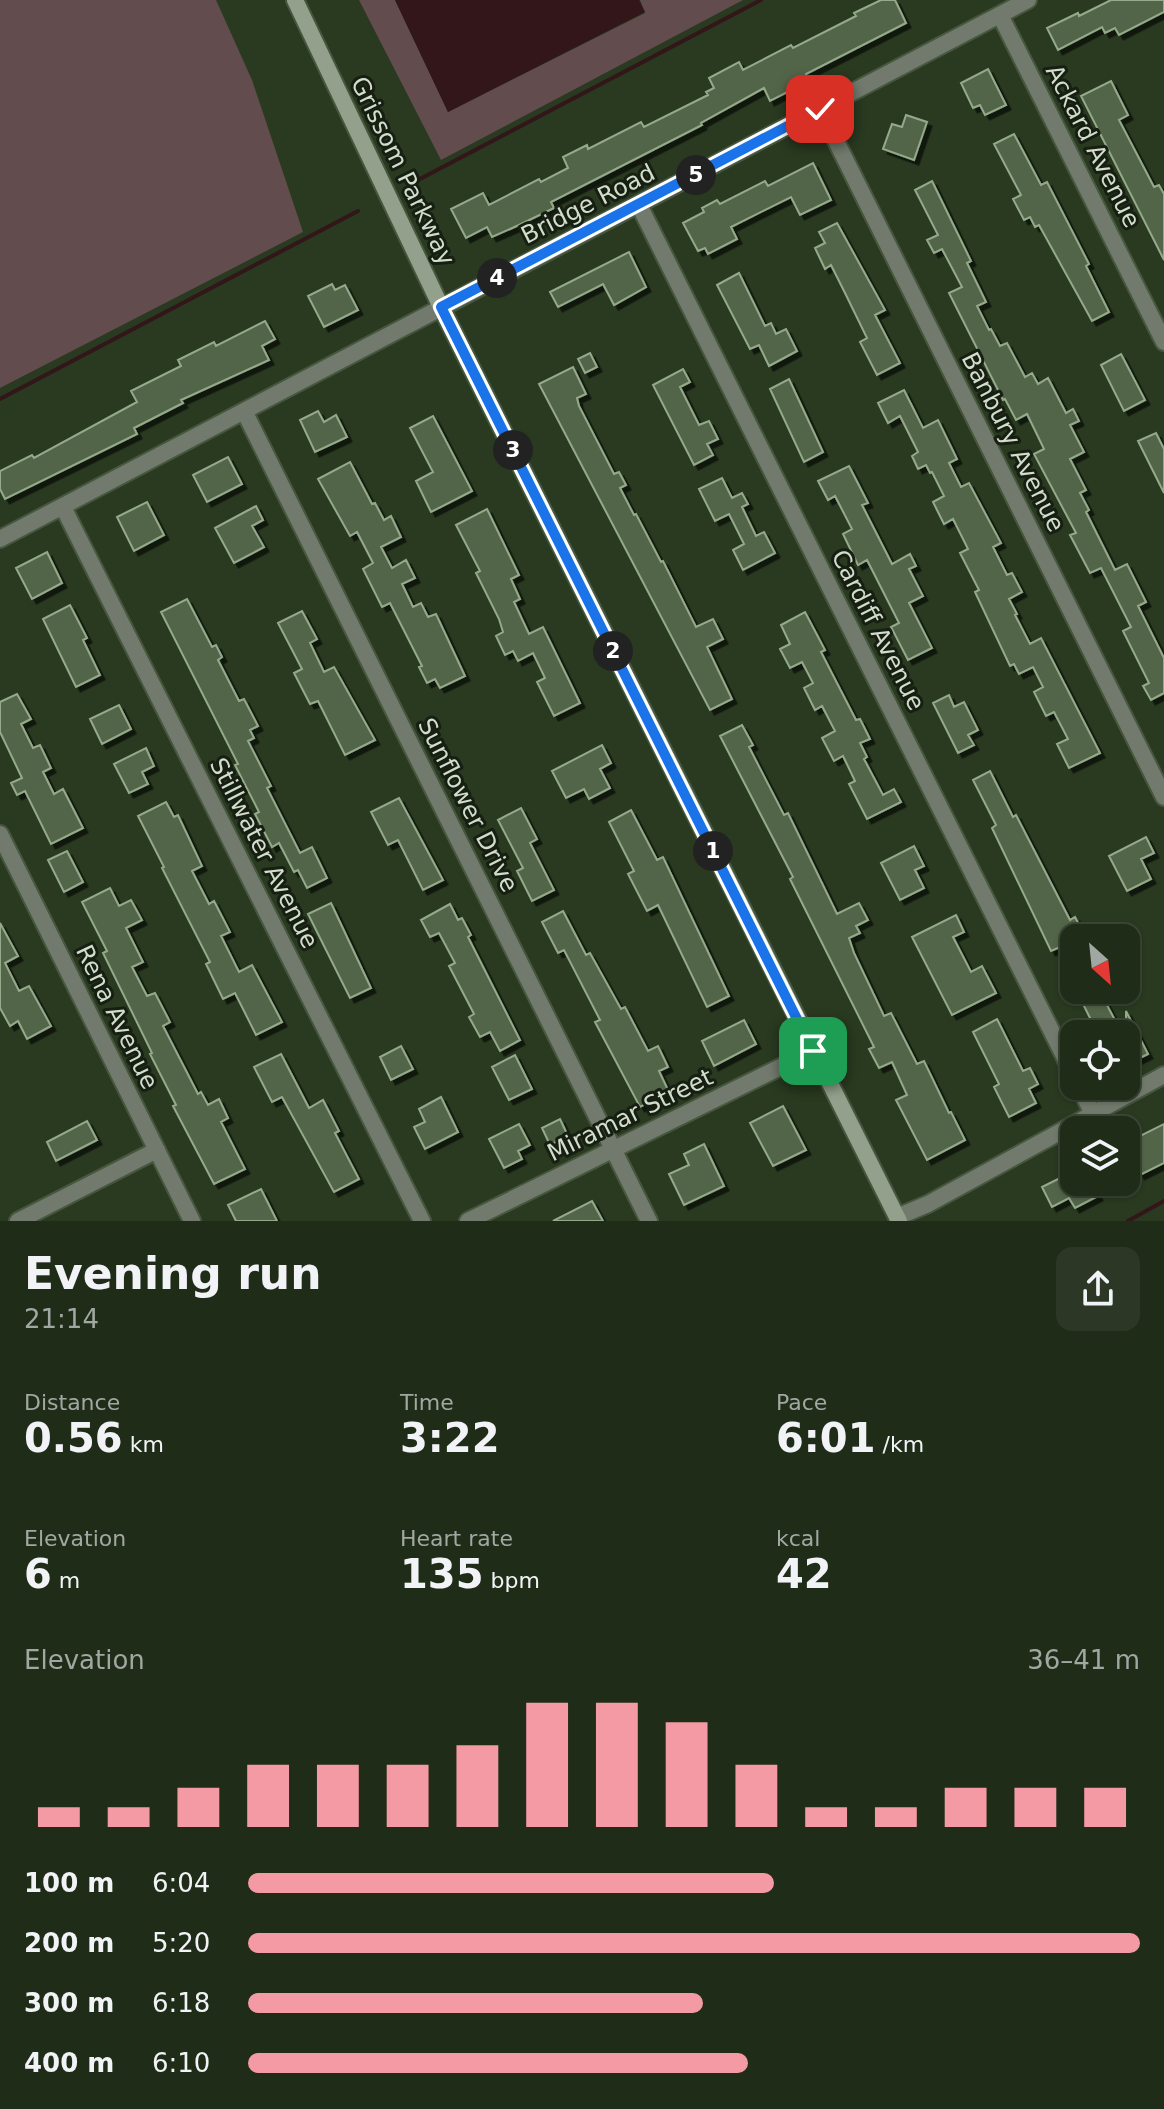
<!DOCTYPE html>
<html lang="en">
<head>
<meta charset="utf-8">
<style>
	body { margin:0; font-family:"DejaVu Sans",sans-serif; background:#2c3825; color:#f1f3f6; height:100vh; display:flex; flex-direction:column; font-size:30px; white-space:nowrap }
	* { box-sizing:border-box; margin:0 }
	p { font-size:26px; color:#a1a7a2 }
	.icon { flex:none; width:44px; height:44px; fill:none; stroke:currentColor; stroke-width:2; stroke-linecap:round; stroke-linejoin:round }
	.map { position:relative; height:1221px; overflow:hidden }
	.details { display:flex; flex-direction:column; background:#1f2c18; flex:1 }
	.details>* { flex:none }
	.needle { width:52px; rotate:153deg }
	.fabs { position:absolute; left:1060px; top:924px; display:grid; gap:16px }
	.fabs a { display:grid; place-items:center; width:80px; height:80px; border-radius:16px; background:#1f2c18; box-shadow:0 2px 6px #0004,0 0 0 2px #3c4837; font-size:40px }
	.pin { position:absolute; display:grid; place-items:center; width:68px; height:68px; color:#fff; margin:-34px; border-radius:16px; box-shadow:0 4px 12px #0006 }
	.km { position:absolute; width:40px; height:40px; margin:-20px; border-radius:50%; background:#222; color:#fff; font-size:22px; line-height:40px; text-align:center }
	.round { display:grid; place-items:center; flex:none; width:84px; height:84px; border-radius:16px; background:#2c3825 }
	.summary { display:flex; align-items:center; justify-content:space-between; height:136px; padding:0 24px }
	h1 { font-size:44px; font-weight:600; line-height:60px }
	.figures { display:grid; grid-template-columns:repeat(3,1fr); gap:12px; height:136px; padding:8px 24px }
	.figures div { display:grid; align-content:center }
	.figures b { font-size:40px; font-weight:600 }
	.figures small { font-size:22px; font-weight:400 }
	.figures p { font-size:22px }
	.chart { height:224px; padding:16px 24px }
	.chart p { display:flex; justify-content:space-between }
	.chart svg { width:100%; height:144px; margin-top:8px; stroke:#f49aa4; stroke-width:6 }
	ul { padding:0 24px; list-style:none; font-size:26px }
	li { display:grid; grid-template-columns:128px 96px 1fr; align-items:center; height:60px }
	li i { height:20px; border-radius:10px; background:#f49aa4 }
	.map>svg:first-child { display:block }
</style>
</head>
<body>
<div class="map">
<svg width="1164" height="1221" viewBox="0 0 1164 1221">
	<defs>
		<filter id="shadow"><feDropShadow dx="4.5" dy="4.5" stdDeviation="0" flood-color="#0009"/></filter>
	</defs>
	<rect width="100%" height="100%" fill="#293a20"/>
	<path fill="#624c4e" d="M 0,0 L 216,0 L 252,80 L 303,232 L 0,388 Z
		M 359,0 L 395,0 L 448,112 L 645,13 L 640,0 L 743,0 L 441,160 Z"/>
	<path fill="#32161a" d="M 395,0 L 639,0 L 645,12 L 448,112 Z"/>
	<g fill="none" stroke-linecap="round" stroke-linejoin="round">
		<path stroke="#32161a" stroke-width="4" d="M 418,180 L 761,0
			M 0,399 L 358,211
			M 1128,1221 L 1164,1201"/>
	</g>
	<path fill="#526549" stroke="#95aa8b" stroke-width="2" filter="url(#shadow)" d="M 881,0 L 895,0 L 906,23 L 806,74 L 809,81 L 770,101 L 764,88 L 701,123 L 702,125 L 551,202 L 554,208 L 519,225 L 492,237 L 487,227 L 466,238 L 451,209 L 483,193 L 489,205 L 539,179 L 541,182 L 568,168 L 563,157 L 587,145 L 588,149 L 641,122 L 644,127 L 708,95 L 706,92 L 714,88 L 709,78 L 739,62 L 743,70 L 791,45 L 793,48 L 856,16 L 854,13 Z
		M 1111,0 L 1164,0 L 1164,12 L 1119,35 L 1115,28 L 1105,33 L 1102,27 L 1058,50 L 1047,28 L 1078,13 L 1079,16 Z
		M 988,69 L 1006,105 L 985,115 L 980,105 L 973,108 L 961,83 Z
		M 1111,81 L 1128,115 L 1119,120 L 1154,187 L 1159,185 L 1164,194 L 1164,260 L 1081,96 Z
		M 906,115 L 927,122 L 914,160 L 883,149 L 892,124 L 902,127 Z
		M 1014,134 L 1041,185 L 1047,182 L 1089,264 L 1086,266 L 1109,312 L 1092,321 L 1039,225 L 1035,227 L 1030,217 L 1024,220 L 1013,199 L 1021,195 L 994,144 Z
		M 813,163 L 831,200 L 800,215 L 791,197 L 731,227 L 737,239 L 708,254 L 705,248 L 698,251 L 683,223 L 704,212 L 702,208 L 717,200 L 720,204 L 765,181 L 768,186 Z
		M 932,181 L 971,261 L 967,263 L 986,302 L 977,306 L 989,330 L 991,329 L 1000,346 L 1007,343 L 1025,377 L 1032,373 L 1038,384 L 1048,378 L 1066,413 L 1073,409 L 1079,421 L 1070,425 L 1084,452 L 1070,459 L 1086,490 L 1080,493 L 1089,510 L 1086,512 L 1115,570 L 1127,564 L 1146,602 L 1138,606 L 1164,658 L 1164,693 L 1151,700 L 1143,686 L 1149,683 L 1123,631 L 1131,627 L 1101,568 L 1090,573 L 1070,535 L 1076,533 L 1034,454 L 1044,449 L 1027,414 L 1016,420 L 1005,399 L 1003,400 L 949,293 L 962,287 L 942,249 L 934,253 L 927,240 L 938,235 L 915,190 Z
		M 837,223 L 885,310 L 875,315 L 900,363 L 877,375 L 860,342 L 867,338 L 845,293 L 831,265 L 825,269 L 815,248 L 825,243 L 819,232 Z
		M 629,252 L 646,287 L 614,305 L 603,284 L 558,307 L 550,292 Z
		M 739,273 L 765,326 L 771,323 L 776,334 L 786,329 L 797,351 L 769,366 L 759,345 L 750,349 L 717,285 Z
		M 332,284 L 335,290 L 345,285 L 358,310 L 324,327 L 308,296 Z
		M 265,321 L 275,339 L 262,346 L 269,360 L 181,400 L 183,403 L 134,428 L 137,434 L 5,499 L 0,489 L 0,471 L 32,455 L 34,458 L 137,402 L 131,391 L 181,366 L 178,360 L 214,342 L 216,346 Z
		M 590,353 L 597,367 L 585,373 L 578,359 Z
		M 1121,354 L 1145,400 L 1124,411 L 1101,365 Z
		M 573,367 L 586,394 L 577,398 L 579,406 L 614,474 L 619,472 L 626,485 L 620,488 L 634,515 L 636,514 L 661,562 L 663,561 L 696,627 L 713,619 L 723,639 L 707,647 L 732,699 L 710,710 L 539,384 Z
		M 683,369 L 690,382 L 680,387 L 699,425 L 709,421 L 718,439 L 707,444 L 713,455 L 694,465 L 653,385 Z
		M 789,379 L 823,452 L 804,462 L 770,389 Z
		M 904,390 L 923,428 L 938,420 L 957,459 L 949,463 L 961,487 L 969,483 L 1001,543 L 993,547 L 1007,575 L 1012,573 L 1022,592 L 1009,599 L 1017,614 L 1015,615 L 1030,644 L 1041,638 L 1100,753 L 1069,768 L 1057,744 L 1068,739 L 1054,712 L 1046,716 L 1034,692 L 1043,687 L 1033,667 L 1019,674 L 1014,664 L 1010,666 L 975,592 L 979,590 L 960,553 L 968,549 L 953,519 L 944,524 L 933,502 L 944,496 L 932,472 L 930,473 L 926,465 L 918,469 L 912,456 L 918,452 L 900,416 L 888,423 L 878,403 Z
		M 318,411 L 324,422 L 336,415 L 347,437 L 315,452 L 300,420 Z
		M 433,416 L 472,491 L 431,512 L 416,481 L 433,472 L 410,428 Z
		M 1156,433 L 1164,449 L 1164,493 L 1138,441 Z
		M 228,457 L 242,484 L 207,502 L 193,475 Z
		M 350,462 L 372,504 L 375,503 L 384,520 L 391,516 L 401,537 L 381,547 L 392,568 L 406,560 L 415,578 L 402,584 L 413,607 L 421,603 L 428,617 L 436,614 L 465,676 L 440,688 L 435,679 L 427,683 L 419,667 L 422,666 L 390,603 L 382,607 L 363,569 L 373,563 L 357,532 L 350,536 L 318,479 Z
		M 849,466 L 868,503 L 862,505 L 892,564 L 910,554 L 916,566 L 909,569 L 923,596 L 909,603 L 932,648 L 908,660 L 891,627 L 899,623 L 867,560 L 858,565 L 843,534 L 852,529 L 835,496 L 828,500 L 818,481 Z
		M 722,478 L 732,498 L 742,493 L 748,504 L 742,507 L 756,536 L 764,532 L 775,553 L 743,570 L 733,550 L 744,544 L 729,514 L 715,521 L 699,489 Z
		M 147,502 L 164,535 L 134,551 L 117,517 Z
		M 256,506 L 263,520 L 252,526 L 264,547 L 234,563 L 215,528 Z
		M 487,509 L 519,575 L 511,579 L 520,599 L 514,602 L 529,634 L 543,627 L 580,703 L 554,716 L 537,682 L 545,678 L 533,653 L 518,661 L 513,651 L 505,655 L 496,636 L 503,632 L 499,619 L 476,573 L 480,571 L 456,525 Z
		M 47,552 L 62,583 L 32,599 L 16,568 Z
		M 187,599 L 212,647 L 216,645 L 222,657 L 218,660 L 239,701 L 244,699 L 258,726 L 250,730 L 254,738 L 248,741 L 271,786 L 267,788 L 300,853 L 312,847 L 327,878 L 307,888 L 298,870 L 294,872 L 279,843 L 272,847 L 255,814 L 259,812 L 235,765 L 238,764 L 161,612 Z
		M 70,605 L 87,638 L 83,640 L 100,675 L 76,687 L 43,619 Z
		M 302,611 L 317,639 L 310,643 L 324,672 L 334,667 L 375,740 L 345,755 L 318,701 L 310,704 L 294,673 L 302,669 L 278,623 Z
		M 805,612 L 825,650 L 821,652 L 856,720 L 860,719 L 870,739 L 860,743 L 867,757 L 864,759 L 883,795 L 894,789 L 901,802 L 867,819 L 849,784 L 855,781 L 843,756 L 834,761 L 822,738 L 835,731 L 822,706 L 815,710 L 804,688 L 813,683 L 802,662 L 790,668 L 780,649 L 790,644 L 781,625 Z
		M 17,694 L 31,719 L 21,724 L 33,748 L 40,745 L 51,768 L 43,772 L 54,794 L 63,789 L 83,828 L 51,844 L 25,791 L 17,795 L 11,783 L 22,778 L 0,732 L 0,702 Z
		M 949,695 L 954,707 L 964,702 L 978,730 L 968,735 L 974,745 L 958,753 L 933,703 Z
		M 119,705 L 131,729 L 102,744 L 90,719 Z
		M 742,725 L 753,745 L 749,747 L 784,815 L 788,813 L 837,914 L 859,903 L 868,920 L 856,926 L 860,933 L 849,938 L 854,953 L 884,1016 L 891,1013 L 917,1064 L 924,1061 L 949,1113 L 951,1112 L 965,1140 L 927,1160 L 896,1100 L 907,1095 L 892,1062 L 879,1068 L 869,1049 L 874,1047 L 790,879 L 793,877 L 720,736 Z
		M 602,745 L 611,763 L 600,769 L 610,788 L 589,799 L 584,789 L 566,798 L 552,771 Z
		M 146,748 L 154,766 L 142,772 L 148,784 L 129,793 L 114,764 Z
		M 990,771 L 1013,817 L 1016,815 L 1070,920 L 1075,917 L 1086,938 L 1074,938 L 1074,951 L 1065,956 L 1060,947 L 1051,951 L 992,828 L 996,825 L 973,780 Z
		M 399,798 L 443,880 L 423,890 L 398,840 L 388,845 L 371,812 Z
		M 166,802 L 174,817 L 178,815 L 202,866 L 192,871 L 209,904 L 214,901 L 230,932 L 221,936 L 239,972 L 252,965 L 282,1022 L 256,1035 L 235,993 L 223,999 L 206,964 L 210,962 L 162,868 L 164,867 L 138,816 Z
		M 521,808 L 537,839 L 530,843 L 554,890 L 532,901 L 517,871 L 523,868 L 498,820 Z
		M 631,810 L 657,860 L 663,857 L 729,996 L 707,1007 L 658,905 L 647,911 L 628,874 L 634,871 L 609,822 Z
		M 1146,837 L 1154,853 L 1141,859 L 1151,879 L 1127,891 L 1109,856 Z
		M 914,846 L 924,866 L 915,870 L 924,888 L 900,900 L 881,863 Z
		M 67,851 L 83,882 L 64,892 L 48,860 Z
		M 110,888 L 119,906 L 131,900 L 142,920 L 126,928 L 143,962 L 132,967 L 147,996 L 155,993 L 170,1022 L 163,1026 L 198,1094 L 201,1092 L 208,1105 L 219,1099 L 228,1118 L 221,1122 L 245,1169 L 214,1184 L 173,1106 L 176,1105 L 150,1054 L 152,1053 L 103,953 L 107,951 L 82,902 Z
		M 331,903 L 371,988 L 350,998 L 308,914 Z
		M 450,904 L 458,920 L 462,918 L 471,935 L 468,937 L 520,1040 L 500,1051 L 490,1032 L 480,1037 L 469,1017 L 474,1014 L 449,966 L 455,963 L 439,933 L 430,937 L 421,920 Z
		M 563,911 L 586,955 L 590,953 L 621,1009 L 625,1007 L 648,1051 L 658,1046 L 668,1067 L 659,1071 L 669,1092 L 640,1107 L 595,1022 L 600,1020 L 564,950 L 558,953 L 542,922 Z
		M 956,915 L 964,932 L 953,937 L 971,972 L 982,966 L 996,993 L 952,1015 L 912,937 Z
		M 0,923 L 18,956 L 5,963 L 19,991 L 29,986 L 51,1026 L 27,1039 L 18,1021 L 10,1026 L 0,1008 Z
		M 1076,990 L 1099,990 L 1117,1024 L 1126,1020 L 1126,1011 L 1148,1054 L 1126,1065 L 1126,1034 L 1098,1034 Z
		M 997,1019 L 1023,1071 L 1030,1068 L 1038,1084 L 1029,1089 L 1036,1103 L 1009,1117 L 994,1087 L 999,1084 L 973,1032 Z
		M 744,1020 L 756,1044 L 714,1066 L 702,1041 Z
		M 401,1046 L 413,1069 L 391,1080 L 380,1057 Z
		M 281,1054 L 309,1108 L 323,1100 L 339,1131 L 335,1133 L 359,1179 L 334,1192 L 282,1097 L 272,1102 L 254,1067 Z
		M 515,1055 L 532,1089 L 509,1100 L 492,1067 Z
		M 441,1097 L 458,1132 L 425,1149 L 414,1127 L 425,1122 L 419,1109 Z
		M 783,1106 L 806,1150 L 773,1166 L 750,1123 Z
		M 560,1119 L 568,1136 L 550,1145 L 542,1128 Z
		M 87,1121 L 97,1140 L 56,1161 L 47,1142 Z
		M 519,1124 L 530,1145 L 518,1151 L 522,1159 L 504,1168 L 489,1139 Z
		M 1164,1124 L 1164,1163 L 1140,1175 L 1126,1143 Z
		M 704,1144 L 724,1186 L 684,1205 L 669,1174 L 689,1165 L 684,1154 Z
		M 1074,1171 L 1074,1182 L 1091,1182 L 1098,1196 L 1075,1208 L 1069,1198 L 1052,1207 L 1042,1187 Z
		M 261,1189 L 277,1221 L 236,1221 L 228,1205 Z
		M 592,1201 L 603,1221 L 553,1221 Z"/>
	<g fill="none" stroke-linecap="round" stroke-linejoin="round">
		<g stroke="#47573f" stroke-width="20">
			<path id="minor" d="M 1000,15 L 1164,342
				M 820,109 L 1164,797
				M 639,205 L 1074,1076
				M 244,411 L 649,1221
				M 63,507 L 422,1221
				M 0,539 L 1028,0
				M 0,834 L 192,1221
				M 1079,1086 L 1093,1114
				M 897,1217 L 928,1204 L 1164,1075
				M 18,1221 L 157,1150
				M 468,1221 L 813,1051"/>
		</g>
		<g stroke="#47573f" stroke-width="20">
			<path id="secondary" d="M 295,0 L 441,307 L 899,1221"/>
		</g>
		<use href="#minor" stroke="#717a6d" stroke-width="16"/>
		<use href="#secondary" stroke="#93a18c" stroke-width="16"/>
	</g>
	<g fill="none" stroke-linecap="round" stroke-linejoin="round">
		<g stroke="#fff" stroke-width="16">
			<path id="route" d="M 813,1051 L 441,307 L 820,109"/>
		</g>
		<use href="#route" stroke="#1a73e8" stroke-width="10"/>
	</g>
	<g text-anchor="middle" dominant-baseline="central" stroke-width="6" stroke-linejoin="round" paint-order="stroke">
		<g font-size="24" fill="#d2ddcc" stroke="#171f13">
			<text transform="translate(1093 146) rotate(63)">Ackard Avenue</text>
			<text transform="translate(403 171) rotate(64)">Grissom Parkway</text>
			<text transform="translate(588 204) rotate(-27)">Bridge Road</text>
			<text transform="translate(1013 442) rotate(63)">Banbury Avenue</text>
			<text transform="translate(878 630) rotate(63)">Cardiff Avenue</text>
			<text transform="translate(468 805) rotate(63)">Sunflower Drive</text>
			<text transform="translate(264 853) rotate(63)">Stillwater Avenue</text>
			<text transform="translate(117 1017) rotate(64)">Rena Avenue</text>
			<text transform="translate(630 1115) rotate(-26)">Miramar Street</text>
		</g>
	</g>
</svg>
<div class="fabs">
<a><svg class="needle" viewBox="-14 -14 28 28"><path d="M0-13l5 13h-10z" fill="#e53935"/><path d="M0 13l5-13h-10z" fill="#a1a7a2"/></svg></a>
<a><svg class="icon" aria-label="locate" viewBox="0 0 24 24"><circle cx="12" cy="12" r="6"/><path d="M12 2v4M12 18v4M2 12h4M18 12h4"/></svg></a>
<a><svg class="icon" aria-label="layers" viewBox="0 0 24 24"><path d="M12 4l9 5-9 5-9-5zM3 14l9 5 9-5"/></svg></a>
</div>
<div class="pin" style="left:813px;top:1051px;background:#1e9e55"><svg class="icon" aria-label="arrive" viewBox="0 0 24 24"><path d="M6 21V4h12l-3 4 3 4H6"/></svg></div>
<div class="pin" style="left:820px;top:109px;background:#d93025"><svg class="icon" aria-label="check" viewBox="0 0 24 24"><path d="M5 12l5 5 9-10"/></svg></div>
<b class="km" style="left:713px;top:851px">1</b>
<b class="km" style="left:613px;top:651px">2</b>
<b class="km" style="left:513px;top:450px">3</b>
<b class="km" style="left:497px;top:278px">4</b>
<b class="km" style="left:696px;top:175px">5</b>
</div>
<section class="details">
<div class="summary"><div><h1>Evening run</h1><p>21:14</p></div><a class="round"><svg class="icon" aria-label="share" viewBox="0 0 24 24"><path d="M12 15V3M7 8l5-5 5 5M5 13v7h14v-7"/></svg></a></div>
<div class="figures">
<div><p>Distance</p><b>0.56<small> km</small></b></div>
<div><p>Time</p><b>3:22</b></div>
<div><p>Pace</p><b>6:01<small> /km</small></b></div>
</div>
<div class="figures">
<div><p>Elevation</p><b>6<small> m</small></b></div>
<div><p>Heart rate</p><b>135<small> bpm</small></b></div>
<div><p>kcal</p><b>42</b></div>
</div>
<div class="chart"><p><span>Elevation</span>36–41 m</p>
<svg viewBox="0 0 160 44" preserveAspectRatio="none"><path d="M5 44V38M15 44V38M25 44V32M35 44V25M45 44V25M55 44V25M65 44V19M75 44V6M85 44V6M95 44V12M105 44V25M115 44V38M125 44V38M135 44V32M145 44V32M155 44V32"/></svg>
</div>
<ul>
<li><b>100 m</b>6:04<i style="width:59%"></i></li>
<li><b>200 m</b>5:20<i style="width:100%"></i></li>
<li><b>300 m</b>6:18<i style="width:51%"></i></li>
<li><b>400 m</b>6:10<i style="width:56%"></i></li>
</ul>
</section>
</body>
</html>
